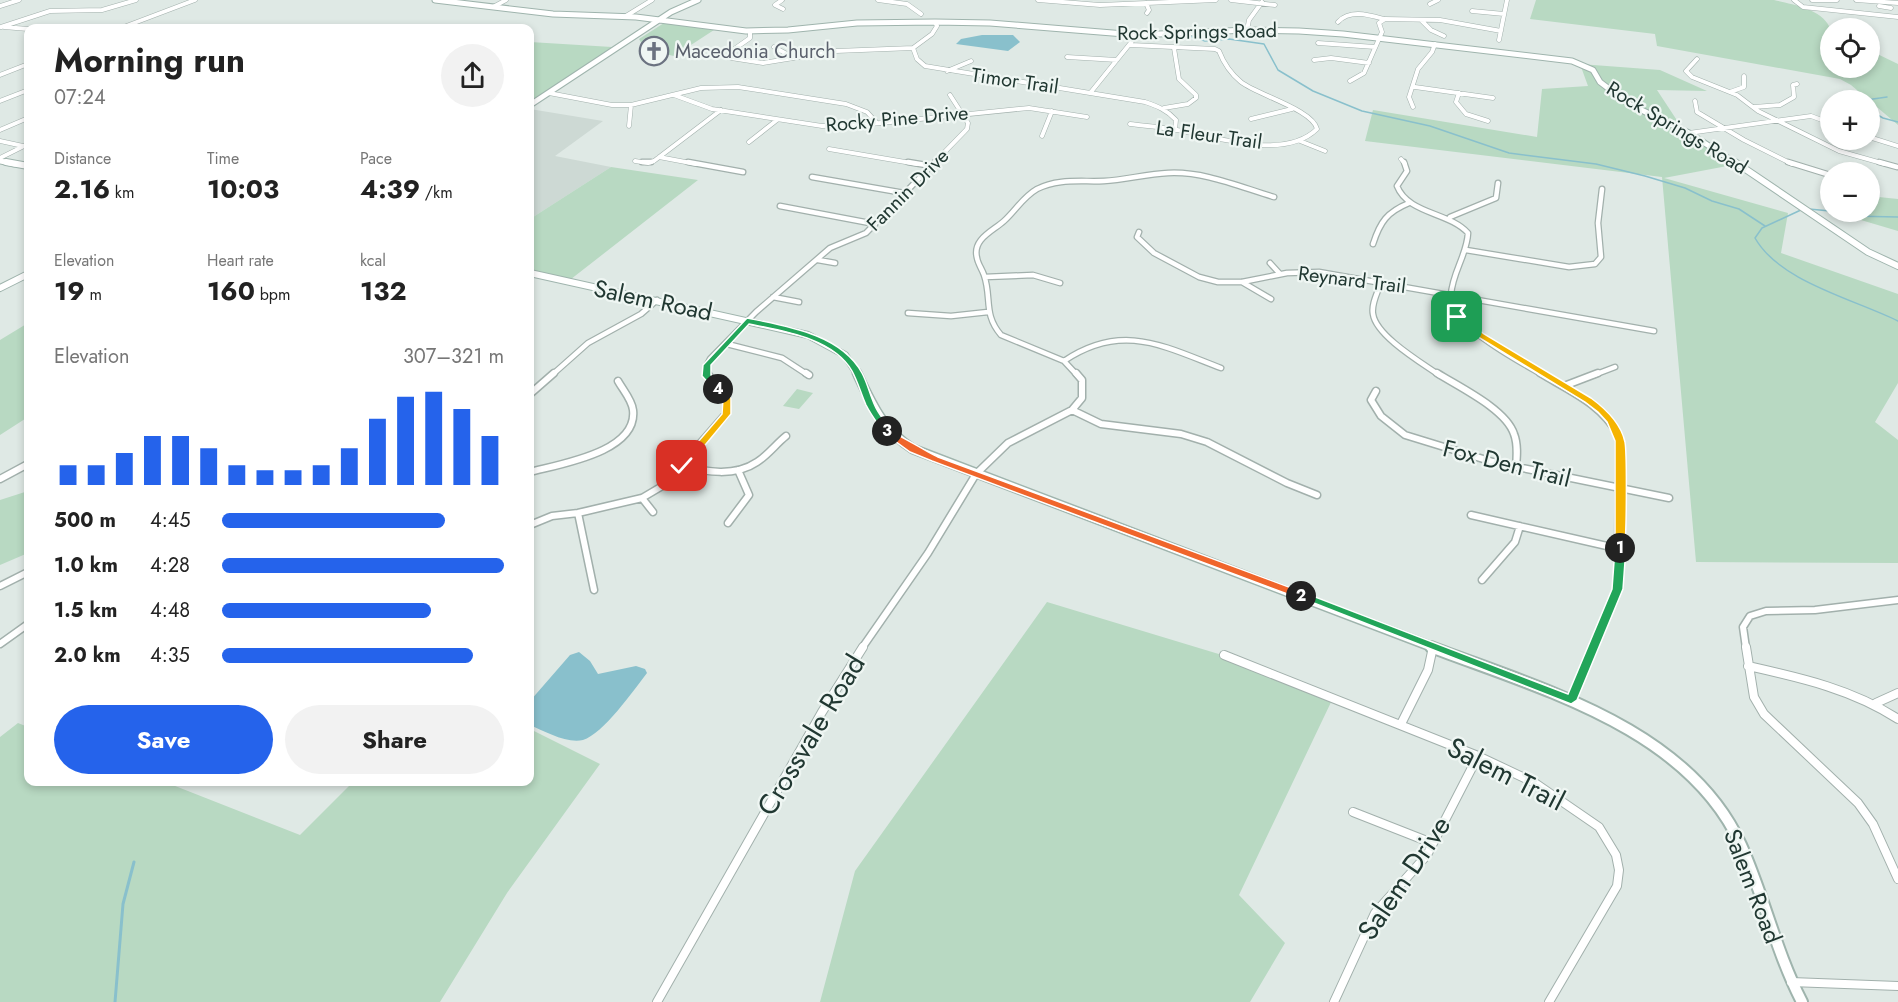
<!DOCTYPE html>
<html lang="en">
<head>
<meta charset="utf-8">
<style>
	body { margin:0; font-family:Jost,sans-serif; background:#f2f2f2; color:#222; height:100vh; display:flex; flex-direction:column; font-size:22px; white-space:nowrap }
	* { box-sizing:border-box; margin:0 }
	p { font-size:20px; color:#767676 }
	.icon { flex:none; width:33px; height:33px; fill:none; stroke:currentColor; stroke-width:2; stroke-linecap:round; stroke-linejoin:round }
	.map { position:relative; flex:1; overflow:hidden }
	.sheet { position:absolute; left:24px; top:24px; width:510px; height:762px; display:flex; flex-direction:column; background:#fff; border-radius:12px; box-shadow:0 3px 9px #0003 }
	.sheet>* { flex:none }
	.fabs { position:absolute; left:1820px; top:18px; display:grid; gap:12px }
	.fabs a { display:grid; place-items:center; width:60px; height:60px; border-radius:50%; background:#fff; box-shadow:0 3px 9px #0003; font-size:30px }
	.pin { position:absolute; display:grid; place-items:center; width:51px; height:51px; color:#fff; margin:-26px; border-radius:12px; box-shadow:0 3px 9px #0006 }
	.km { position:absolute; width:30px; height:30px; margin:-15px; border-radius:50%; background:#222; color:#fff; font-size:16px; line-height:30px; text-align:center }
	.round { display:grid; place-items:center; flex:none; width:63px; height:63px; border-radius:32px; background:#f2f2f2 }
	.headline { display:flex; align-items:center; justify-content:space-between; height:102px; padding:0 30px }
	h1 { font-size:33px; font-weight:700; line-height:45px }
	.figures { display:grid; grid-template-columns:repeat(3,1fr); gap:9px; height:102px; padding:6px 30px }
	.figures div { display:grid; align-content:center }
	.figures b { font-size:26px; font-weight:700 }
	.figures small { font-size:16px; font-weight:400 }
	.figures p { font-size:16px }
	.chart { height:168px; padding:12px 30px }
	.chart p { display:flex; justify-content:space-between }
	.chart svg { width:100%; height:108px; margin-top:6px; stroke:#2563eb; stroke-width:6 }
	.button { display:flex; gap:12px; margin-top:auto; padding:12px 30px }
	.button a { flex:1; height:69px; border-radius:36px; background:#2563eb; color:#fff; font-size:24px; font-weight:700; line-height:69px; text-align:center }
	.button a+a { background:#f2f2f2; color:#222 }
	ul { padding:0 30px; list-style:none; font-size:20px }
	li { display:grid; grid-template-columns:96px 72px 1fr; align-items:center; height:45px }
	li i { height:15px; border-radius:8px; background:#2563eb }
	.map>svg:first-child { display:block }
</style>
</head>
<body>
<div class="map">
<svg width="1898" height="1002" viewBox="0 0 1898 1002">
	<rect width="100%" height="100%" fill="#dfe9e5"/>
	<path fill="#cdd9d4" d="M 530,109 L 603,121 L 555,156 L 611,167 L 530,219 Z"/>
	<path fill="#b8d9c2" d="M 1536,0 L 1774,0 C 1791,4 1821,9 1829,26 C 1833,34 1830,56 1830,68 L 1869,68 L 1869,50 L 1898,64 L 1898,125 L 1851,85 L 1840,79 L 1657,46 L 1655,34 L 1530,19 Z
		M 664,23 L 714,30 L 674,56 L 660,53 L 663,51 L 642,44 L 639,39 Z
		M 530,42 L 612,47 L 547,93 L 530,102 Z
		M 1580,64 L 1660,70 L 1707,91 L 1657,90 L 1682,128 L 1743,163 L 1664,178 L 1788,213 L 1781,253 L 1898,294 L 1898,383 L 1875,422 L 1898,440 L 1898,563 L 1696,562 L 1662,177 L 1365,141 L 1373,110 L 1537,137 L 1542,89 L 1588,86 Z
		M 611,167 L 698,180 L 566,283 L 530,275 L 530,219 Z
		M 1869,196 L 1898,199 L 1898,231 L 1844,215 L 1843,212 L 1869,212 Z
		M 28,323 L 28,417 L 0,435 L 0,340 Z
		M 797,389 L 813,393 L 799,409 L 783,406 Z
		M 28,491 L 28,553 L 0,565 L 0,500 Z
		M 1047,602 L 1222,655 L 1333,698 L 1239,895 L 1285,943 L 1250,1002 L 820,1002 L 855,871 Z
		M 18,723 L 28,727 L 28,782 L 165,782 L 300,835 L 353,782 L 530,782 L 530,729 L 600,764 L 507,893 L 440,1002 L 0,1002 L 0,737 Z"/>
	<path fill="#89c0cc" d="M 982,35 L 1013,35 L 1020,42 L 1008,51 L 956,44 L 961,39 Z
		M 579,652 L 590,661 L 598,674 L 636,666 L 645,669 L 647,673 C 634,690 603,734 583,740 C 567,744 544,731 530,725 L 530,701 L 570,655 Z"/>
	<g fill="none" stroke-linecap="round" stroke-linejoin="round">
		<path stroke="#89c0cc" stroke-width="1.5" d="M 1190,36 L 1205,41 L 1229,39 L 1264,44 L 1278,70 L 1313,91 L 1362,111 L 1430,126 L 1509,153 L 1596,164 L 1645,176 L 1685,188 L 1712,201 L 1739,209 L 1765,226
			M 1866,100 L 1887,97
			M 1869,110 L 1883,118 L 1898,122
			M 1803,209 L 1762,228 L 1755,238 C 1780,282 1854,299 1898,321
			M 1809,209 L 1830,211
			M 1832,212 L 1850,216 L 1898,217"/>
		<path stroke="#89c0cc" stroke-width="3" d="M 115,1002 L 123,904 L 134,862"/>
		<g stroke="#a2b0ac" stroke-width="5">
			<path id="street-far3" d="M 782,0 L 775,5 L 783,9
				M 878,0 L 907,4 L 921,14
				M 1038,0 L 1100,5 L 1216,0
				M 1231,0 L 1275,5
				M 1794,0 L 1803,7 L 1898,17
				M 1812,0 L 1837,0
				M 1856,0 L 1898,3
				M 1146,3 L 1149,10 L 1147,13
				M 1430,4 L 1438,0
				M 0,6 L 19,0
				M 1879,6 L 1891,8
				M 493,7 L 506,0
				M 1472,11 L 1504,14
				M 626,16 L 652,0
				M 1421,20 L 1431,30 L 1444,36
				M 935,22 L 937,26 L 932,34 L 913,48 L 917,59 L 925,66 L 1145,102 C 1157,106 1167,110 1176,120 L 1175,130
				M 1338,22 C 1350,9 1369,15 1384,19
				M 1,27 L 50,11 L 102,10 L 136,0
				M 4,27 L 28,29
				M 121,28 L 195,0
				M 1247,30 L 1249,20 L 1262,2
				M 750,31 L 750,38 L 730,52 L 731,58 L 763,63 L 836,51 L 913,48
				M 1499,40 L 1507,0
				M 1318,43 L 1375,47
				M 774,47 L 794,58
				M 1067,57 L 1117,60
				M 1697,59 L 1686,71 L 1692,77 L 1737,95 L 1758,111 L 1839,151 L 1885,164
				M 1314,60 L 1331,58 L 1369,63
				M 947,71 L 971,61
				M 0,75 L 28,64
				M 1350,81 L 1364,73 L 1382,32 L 1379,23 L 1385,19 L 1440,20 L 1501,31
				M 1415,87 L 1493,98
				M 1091,92 L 1137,35
				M 1730,92 L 1744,87 L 1744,76
				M 549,93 L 612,105 L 631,105 L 701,88 L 738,87 L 846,104 L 867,112 L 877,123
				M 1459,93 L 1456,102 L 1466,114 L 1488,121
				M 674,95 L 712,109 L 822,126 L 861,125 L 1029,108 L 1087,117
				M 0,101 L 28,90
				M 1695,101 L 1697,112 L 1744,140 L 1792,164
				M 1413,107 L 1409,97 L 1418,69 L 1432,52 L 1435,44
				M 1754,107 L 1780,105 L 1794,97 L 1793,85 L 1797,84
				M 1164,108 L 1188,104 L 1196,98 L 1196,95 L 1179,79 L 1174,48
				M 1251,119 L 1292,109
				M 1130,124 C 1146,126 1161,127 1177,130 C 1217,137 1284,161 1317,129 C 1313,110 1258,95 1241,82 C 1230,73 1224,64 1219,51 L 1215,49 L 1131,45
				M 629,126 L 631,105
				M 0,130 L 28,118
				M 1689,133 L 1811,116 L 1830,123
				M 1042,136 L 1052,111
				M 1869,137 L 1898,146
				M 0,141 L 23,146
				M 1300,141 L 1325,151
				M 749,142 L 777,120
				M 829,149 L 917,164
				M 659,157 L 696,164
				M 0,158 L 28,144
				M 1401,159 L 1405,164
				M 635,161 L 648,163 L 654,161 L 721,110
				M 933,164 L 967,129 L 968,123 L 950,95"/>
		</g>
		<g stroke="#a2b0ac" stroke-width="7">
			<path id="street-far2" d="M 642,162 L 651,162
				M 688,162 L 743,172
				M 908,162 L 932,166
				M 1404,162 L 1407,171 L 1397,186 C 1408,214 1449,212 1468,233 C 1467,255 1452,273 1451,295 C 1449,325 1519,361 1543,375
				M 1788,162 L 1830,175
				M 1879,162 L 1897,167
				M 812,177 L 904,193
				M 780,206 L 875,224
				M 1450,217 L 1496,198 L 1498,183
				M 1139,232 L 1137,237 L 1154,253 L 1199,277 L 1218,282 L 1242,282 L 1287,273 L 1319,272 L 1654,331
				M 1373,244 C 1380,222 1387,212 1409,203
				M 1466,250 L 1569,267 L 1595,264 L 1601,257 L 1598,223 L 1602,189
				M 818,260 L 835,263
				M 1270,263 L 1280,274
				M 985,277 L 1033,275 L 1060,283
				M 1242,282 L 1271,299
				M 1381,282 C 1378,292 1371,304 1373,314 C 1376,336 1422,363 1439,375
				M 773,297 L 799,302
				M 908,313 L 951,316 L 988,312
				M 727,344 L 782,358 L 808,375
				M 1064,361 C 1122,322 1163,346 1221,368
				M 552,375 L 588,343 L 641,314 L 657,300
				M 707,375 L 707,365 L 710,359 L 756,312 L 830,248 L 866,233 L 935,162
				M 1077,375 L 1064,361 L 1001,335 C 983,314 992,298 984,275 C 982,269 978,264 977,258 C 972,239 993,231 1004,221 C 1016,210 1023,197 1037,189 C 1058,178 1081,182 1104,181 C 1125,180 1146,174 1168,173 C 1204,171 1240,187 1274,197
				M 1594,375 L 1615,367"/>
		</g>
		<g stroke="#a2b0ac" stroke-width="9">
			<path id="street-far1" d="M 806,373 L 809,375
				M 1437,373 C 1459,387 1506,409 1514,434 C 1518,444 1517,456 1516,467
				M 1540,373 C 1570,391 1602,404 1619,436 L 1618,589 L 1593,648
				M 1564,386 L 1598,373
				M 1376,391 L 1371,400 L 1381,416 L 1405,435 L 1493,462 L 1669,498
				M 530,394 L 554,373
				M 1072,410 L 1101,424 L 1181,434 L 1207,442 L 1287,483 L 1317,495
				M 682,466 C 706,472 735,477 757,462 C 768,455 776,444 786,436
				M 530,472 C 560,464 638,452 633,410 C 632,400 623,390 618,381
				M 0,479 L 28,464
				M 642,498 L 653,512
				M 578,513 L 594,590
				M 1471,515 L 1620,549
				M 728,523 L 749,495 L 738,470
				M 530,525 L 552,516 L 578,513 L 642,498 L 664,485 L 726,414 L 727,398 L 707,373
				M 1482,580 L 1515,542 L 1520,526
				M 0,586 L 28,572
				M 0,644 L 28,624
				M 862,648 L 928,553 L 976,474 L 1008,443 L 1072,410 L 1082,398 L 1082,380 L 1076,373
				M 1746,648 L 1743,627 L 1750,616 L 1766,611 L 1815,610 L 1898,600"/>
		</g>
		<g stroke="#a2b0ac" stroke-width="10">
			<path id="street" d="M 1746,647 L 1754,697 L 1764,714 L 1858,803 L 1873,824 L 1898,879
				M 1224,655 L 1478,756 L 1535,783 L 1599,827 L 1616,855 L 1619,870 L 1617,886 L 1549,1002
				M 1748,666 C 1801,678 1852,689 1898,719
				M 1571,700 L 1594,647
				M 1876,703 L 1898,693
				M 1401,724 L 1428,670 L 1433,647
				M 1353,812 L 1432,843
				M 1791,982 L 1898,986
				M 657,1002 L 822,712 L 863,647
				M 1334,1002 L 1375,913 L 1427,855 L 1478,756"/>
		</g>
		<g stroke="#9fb4ad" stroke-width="7">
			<path id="secondary-far3" d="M 435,0 L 553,14 L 636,17 L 746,31 L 788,30 L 857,23 L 935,22 L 990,23 L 1137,35 L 1247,30 L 1299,31 L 1343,34 L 1572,61 L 1593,70 L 1600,82 L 1629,104 L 1689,133 L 1737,164
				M 530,105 L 671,12 L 698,0
				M 0,161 L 15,164"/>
		</g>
		<g stroke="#9fb4ad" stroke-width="8">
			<path id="secondary-far2" d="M 6,162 L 28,166
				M 1735,162 L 1868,252 L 1898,266
				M 530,273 L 808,335 L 845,355 L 858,375
				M 0,288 L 28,274"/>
		</g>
		<g stroke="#9fb4ad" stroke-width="11">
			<path id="secondary-far1" d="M 857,373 C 872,405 883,430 913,449 L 1435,648"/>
		</g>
		<g stroke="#9fb4ad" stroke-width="14">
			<path id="secondary" d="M 1431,647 C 1541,689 1688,728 1741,845 C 1764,896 1776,952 1802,1002"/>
		</g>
		<use href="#street-far3" stroke="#fff" stroke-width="4"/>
		<use href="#street-far2" stroke="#fff" stroke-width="4.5"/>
		<use href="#street-far1" stroke="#fff" stroke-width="6"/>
		<use href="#street" stroke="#fff" stroke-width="8"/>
		<use href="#secondary-far3" stroke="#fff" stroke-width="5"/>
		<use href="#secondary-far2" stroke="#fff" stroke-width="6"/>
		<use href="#secondary-far1" stroke="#fff" stroke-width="8"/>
		<use href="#secondary" stroke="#fff" stroke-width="10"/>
	</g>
	<path fill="#f5b400" stroke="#fff" stroke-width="1.5" d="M 1455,315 L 1460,315 L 1484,334 L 1591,398 C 1606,409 1621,423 1625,442 C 1627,454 1627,540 1624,550 L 1617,550 L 1615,548 L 1615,441 L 1607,422 L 1598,412 L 1585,402 L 1478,337 L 1455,319 Z"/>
	<path fill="#22a559" stroke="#fff" stroke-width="1.5" d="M 1620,544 L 1626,548 L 1623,589 L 1577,700 L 1571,704 L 1296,596 L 1301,592 L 1305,593 L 1568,694 L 1612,589 L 1615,548 Z"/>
	<path fill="#f0652b" stroke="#fff" stroke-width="1.5" d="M 884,429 C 890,429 927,452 938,457 L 1305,593 L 1307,596 L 1301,600 L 1298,598 L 932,461 L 910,452 L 884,433 Z"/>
	<path fill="#22a559" stroke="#fff" stroke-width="1.5" d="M 747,318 C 786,326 841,334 862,373 C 868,384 870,396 876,408 C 880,416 886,423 892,431 L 890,433 L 884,433 C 878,424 871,415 866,405 C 861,394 858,382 852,371 C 833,338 783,331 749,324 L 711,365 L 711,375 L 723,389 L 715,390 L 702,376 L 703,365 Z"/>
	<path fill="#f5b400" stroke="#fff" stroke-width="1.5" d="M 715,387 L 721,387 L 731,398 L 731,414 L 686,468 L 679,468 L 679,464 L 722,414 L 723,399 L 714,389 Z"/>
	<defs>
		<g id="church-ring" transform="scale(1.5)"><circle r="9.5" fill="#eff6f3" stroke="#6b7280" stroke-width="1.5"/><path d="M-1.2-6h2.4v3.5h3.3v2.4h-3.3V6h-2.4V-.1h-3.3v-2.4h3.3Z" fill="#6b7280"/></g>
	</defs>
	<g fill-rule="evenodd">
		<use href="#church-ring" x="654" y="51"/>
	</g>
	<g text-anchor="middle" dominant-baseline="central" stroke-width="4.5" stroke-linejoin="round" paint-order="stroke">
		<g font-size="20" fill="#213832" stroke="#eff6f3">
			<text transform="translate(1197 32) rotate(-1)">Rock Springs Road</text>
			<text transform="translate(1015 81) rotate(8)">Timor Trail</text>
			<text transform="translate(897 119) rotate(-5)">Rocky Pine Drive</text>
			<text transform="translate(1677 128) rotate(31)">Rock Springs Road</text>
			<text transform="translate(1209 135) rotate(8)">La Fleur Trail</text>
			<text transform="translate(908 190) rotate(-45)">Fannin Drive</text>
			<text transform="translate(1352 280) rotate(7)">Reynard Trail</text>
		</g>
		<g font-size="20" fill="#5b616d" stroke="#eff6f3" text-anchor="start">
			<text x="675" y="51">Macedonia Church</text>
		</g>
		<g font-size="24" fill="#213832" stroke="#eff6f3">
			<text transform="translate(653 300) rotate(12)">Salem Road</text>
			<text transform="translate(1507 463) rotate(14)">Fox Den Trail</text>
			<text transform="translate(1753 886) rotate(69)">Salem Road</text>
		</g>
		<g font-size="28" fill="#213832" stroke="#eff6f3">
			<text transform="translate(811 735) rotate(-59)">Crossvale Road</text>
			<text transform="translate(1506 774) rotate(27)">Salem Trail</text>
			<text transform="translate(1404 878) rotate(-56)">Salem Drive</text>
		</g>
	</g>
</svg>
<div class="fabs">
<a><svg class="icon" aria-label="locate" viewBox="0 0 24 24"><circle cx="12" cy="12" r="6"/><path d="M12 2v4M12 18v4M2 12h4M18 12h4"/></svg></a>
<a>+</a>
<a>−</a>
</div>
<div class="pin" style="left:1457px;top:317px;background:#1e9e55"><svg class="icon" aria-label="arrive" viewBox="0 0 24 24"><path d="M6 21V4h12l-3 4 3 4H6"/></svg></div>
<div class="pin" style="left:682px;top:466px;background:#d93025"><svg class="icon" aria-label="check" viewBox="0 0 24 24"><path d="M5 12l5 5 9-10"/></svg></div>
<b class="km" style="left:1620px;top:548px">1</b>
<b class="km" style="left:1301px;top:596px">2</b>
<b class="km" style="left:887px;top:431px">3</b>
<b class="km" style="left:718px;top:389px">4</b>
<section class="sheet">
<div class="headline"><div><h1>Morning run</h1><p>07:24</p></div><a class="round"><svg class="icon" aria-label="share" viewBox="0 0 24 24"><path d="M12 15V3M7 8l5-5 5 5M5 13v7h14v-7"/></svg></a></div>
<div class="figures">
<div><p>Distance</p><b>2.16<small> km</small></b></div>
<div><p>Time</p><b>10:03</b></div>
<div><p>Pace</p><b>4:39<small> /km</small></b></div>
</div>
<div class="figures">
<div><p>Elevation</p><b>19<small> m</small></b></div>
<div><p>Heart rate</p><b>160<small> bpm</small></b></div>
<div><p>kcal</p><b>132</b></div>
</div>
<div class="chart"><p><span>Elevation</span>307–321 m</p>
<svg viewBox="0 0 160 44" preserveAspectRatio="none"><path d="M5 44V36M15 44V36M25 44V31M35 44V24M45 44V24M55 44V29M65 44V36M75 44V38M85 44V38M95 44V36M105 44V29M115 44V17M125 44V8M135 44V6M145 44V13M155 44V24"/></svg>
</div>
<ul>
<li><b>500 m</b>4:45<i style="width:79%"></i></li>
<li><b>1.0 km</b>4:28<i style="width:100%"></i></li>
<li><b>1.5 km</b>4:48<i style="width:74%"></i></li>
<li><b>2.0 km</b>4:35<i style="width:89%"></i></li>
</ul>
<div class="button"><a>Save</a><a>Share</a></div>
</section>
</div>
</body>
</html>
